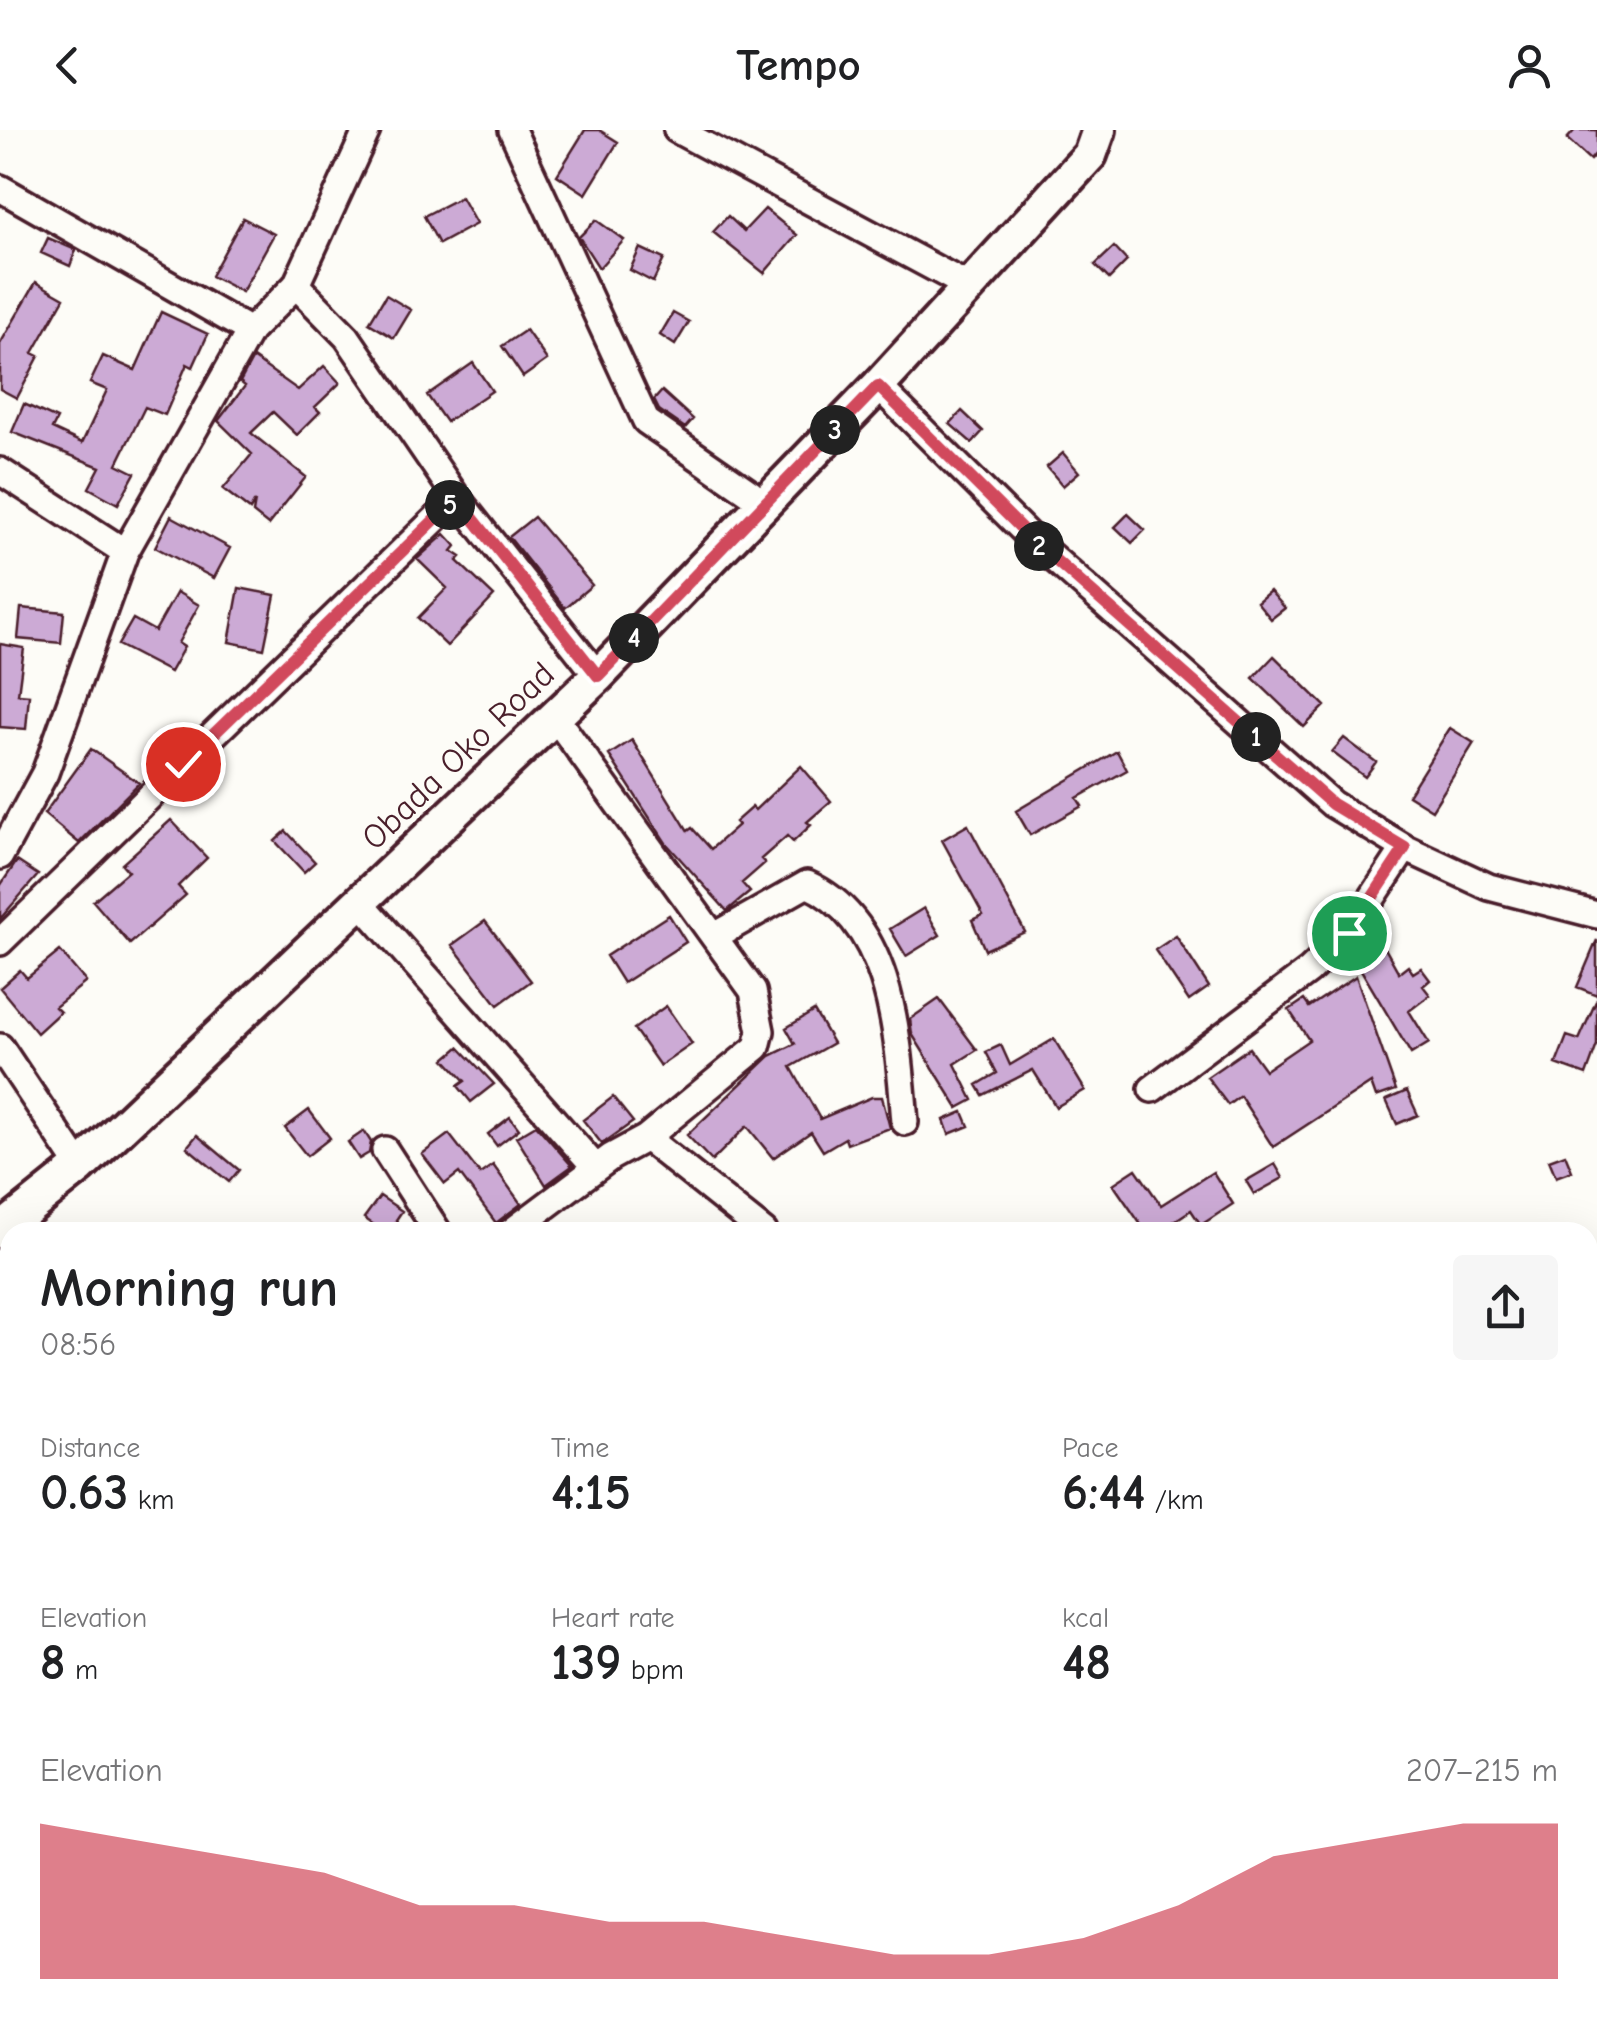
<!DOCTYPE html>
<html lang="en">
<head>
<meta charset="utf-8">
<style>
	body { margin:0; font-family:"Comic Neue",sans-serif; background:#f6f6f6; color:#202124; height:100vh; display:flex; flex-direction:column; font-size:38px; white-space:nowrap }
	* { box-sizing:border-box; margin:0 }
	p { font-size:32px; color:#757577 }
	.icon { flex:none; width:55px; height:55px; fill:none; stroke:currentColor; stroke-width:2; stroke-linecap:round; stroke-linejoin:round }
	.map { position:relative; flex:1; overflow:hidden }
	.panel { position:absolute; left:0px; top:1092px; width:1598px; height:812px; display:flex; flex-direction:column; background:#fff; border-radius:30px 30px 0 0; box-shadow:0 10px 40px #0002 }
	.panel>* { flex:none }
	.pin { position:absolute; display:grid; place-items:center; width:85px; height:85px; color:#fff; margin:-42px; border:5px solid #fff; border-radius:50%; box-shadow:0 2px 10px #0007 }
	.km { position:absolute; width:50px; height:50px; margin:-25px; border-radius:50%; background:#222; color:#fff; font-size:28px; line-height:50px; text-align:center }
	.round { display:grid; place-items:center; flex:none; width:105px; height:105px; border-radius:10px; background:#f6f6f6 }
	.summary { display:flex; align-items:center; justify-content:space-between; height:170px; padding:0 40px }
	h1 { font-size:55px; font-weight:800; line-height:75px }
	.figures { display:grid; grid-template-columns:repeat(3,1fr); gap:15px; height:170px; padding:10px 40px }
	.figures div { display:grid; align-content:center }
	.figures b { font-size:50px; font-weight:800 }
	.figures small { font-size:28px; font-weight:400 }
	.figures p { font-size:28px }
	.chart { height:280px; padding:20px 40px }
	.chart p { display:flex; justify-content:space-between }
	.chart svg { width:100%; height:180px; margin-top:10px; fill:#d1495b; opacity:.7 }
	header { display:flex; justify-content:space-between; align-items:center; height:130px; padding:0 40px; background:#fff; font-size:45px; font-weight:800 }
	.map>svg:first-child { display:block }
</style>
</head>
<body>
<header><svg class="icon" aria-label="back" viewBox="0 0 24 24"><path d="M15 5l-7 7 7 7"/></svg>Tempo<svg class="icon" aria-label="person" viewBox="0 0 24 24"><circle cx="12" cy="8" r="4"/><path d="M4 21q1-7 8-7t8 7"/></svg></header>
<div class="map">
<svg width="1597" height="1903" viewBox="0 0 1597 1903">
	<rect width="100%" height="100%" fill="#fdfcf7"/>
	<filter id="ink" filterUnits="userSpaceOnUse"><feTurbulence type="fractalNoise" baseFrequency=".01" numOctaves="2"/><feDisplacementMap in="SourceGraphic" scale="20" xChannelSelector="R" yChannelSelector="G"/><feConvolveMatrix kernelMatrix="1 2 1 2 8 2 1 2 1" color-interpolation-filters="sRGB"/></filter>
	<g filter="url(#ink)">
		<path fill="#ccaad5" stroke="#4a1f2b" stroke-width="2.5" d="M 585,0 L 599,0 L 618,12 L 586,64 L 557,45 Z
			M 1575,0 L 1597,0 L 1597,22 L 1590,30 L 1567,9 Z
			M 461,67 L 476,94 L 439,114 L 424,86 Z
			M 765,79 L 797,105 L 764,143 L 713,102 L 728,86 L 744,101 Z
			M 243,88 L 274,104 L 242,162 L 211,146 Z
			M 596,90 L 624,110 L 599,138 L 579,107 Z
			M 48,108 L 76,120 L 70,136 L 41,123 Z
			M 1114,117 L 1127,131 L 1109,149 L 1095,135 Z
			M 640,118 L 664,129 L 653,152 L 630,140 Z
			M 36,152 L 64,168 L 33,223 L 39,226 L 17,268 L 0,259 L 0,214 Z
			M 386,165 L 411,180 L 394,208 L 369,193 Z
			M 161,182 L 208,204 L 193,237 L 187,234 L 165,285 L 145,277 L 117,334 L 135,343 L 118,374 L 89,358 L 100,337 L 12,302 L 24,274 L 57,289 L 52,299 L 82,313 L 107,260 L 90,253 L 103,226 L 135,240 Z
			M 673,183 L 689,192 L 675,215 L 660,205 Z
			M 526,200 L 547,230 L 523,247 L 502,216 Z
			M 253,228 L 298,260 L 324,236 L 340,253 L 315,277 L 320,282 L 297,305 L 273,282 L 251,303 L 306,347 L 268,395 L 253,383 L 255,371 L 250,380 L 223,359 L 252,324 L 218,291 L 245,256 L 240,252 Z
			M 473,233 L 492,261 L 446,292 L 427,265 Z
			M 662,261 L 693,289 L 685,298 L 659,280 L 654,270 Z
			M 962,281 L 983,301 L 972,313 L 950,294 Z
			M 1063,323 L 1079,342 L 1063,356 L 1047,337 Z
			M 1128,384 L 1145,400 L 1132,413 L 1115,397 Z
			M 171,386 L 230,418 L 214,448 L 155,417 Z
			M 534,387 L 592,455 L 565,478 L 509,407 Z
			M 445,404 L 456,416 L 452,421 L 461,427 L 457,431 L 494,466 L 447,516 L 418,488 L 447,458 L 417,429 Z
			M 239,458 L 275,465 L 264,519 L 229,512 Z
			M 1270,461 L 1285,478 L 1271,489 L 1257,472 Z
			M 177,462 L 199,475 L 178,513 L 184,517 L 170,542 L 118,515 L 133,489 L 155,501 Z
			M 21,478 L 64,482 L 61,513 L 18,509 Z
			M 0,514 L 24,518 L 18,564 L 29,565 L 26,599 L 0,597 Z
			M 1274,526 L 1325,576 L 1304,597 L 1253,548 Z
			M 1450,598 L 1474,613 L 1432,680 L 1408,665 Z
			M 1344,608 L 1376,632 L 1365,647 L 1332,622 Z
			M 632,610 L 688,701 L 692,698 L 711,719 L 738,695 L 735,692 L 752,677 L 755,680 L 801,636 L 831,671 L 807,692 L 811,695 L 793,712 L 787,706 L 761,729 L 765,733 L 742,753 L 750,762 L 727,781 L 666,713 L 609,625 Z
			M 91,619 L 139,653 L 79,713 L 44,684 Z
			M 1117,621 L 1127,640 L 1077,668 L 1082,676 L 1030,705 L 1016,681 Z
			M 171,690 L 207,728 L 178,756 L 186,765 L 130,814 L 93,771 L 128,741 L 122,734 Z
			M 968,695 L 1025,802 L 985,820 L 972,790 L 983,785 L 942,710 Z
			M 286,701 L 315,732 L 304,742 L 275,711 Z
			M 17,731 L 38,745 L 0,789 L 0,756 Z
			M 924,778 L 940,805 L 906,826 L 890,799 Z
			M 669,785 L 686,812 L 623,853 L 606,826 Z
			M 485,791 L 531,851 L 498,875 L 452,815 Z
			M 1376,802 L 1399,843 L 1408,836 L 1413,843 L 1421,838 L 1430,850 L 1423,856 L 1430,865 L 1409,881 L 1429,913 L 1411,924 L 1351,823 Z
			M 1176,806 L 1209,857 L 1189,871 L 1155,820 Z
			M 1597,810 L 1597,865 L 1577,857 Z
			M 60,821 L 86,852 L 55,877 L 60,882 L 37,903 L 0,858 L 20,840 L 27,848 Z
			M 1356,846 L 1396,960 L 1376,967 L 1371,953 L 1273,1017 L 1240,966 L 1228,975 L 1207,947 L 1249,918 L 1265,940 L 1309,910 L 1289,880 L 1304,870 L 1309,877 Z
			M 939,869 L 977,920 L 955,934 L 973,970 L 958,978 L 912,904 L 910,889 Z
			M 1597,869 L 1597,915 L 1586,945 L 1556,934 L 1567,906 L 1579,910 Z
			M 666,876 L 692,914 L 660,936 L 634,899 Z
			M 814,881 L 833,913 L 791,937 L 820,989 L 872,967 L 882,967 L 890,998 L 847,1014 L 845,1008 L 823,1021 L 811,1002 L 773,1028 L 747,996 L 712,1031 L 687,1005 L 770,926 L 795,914 L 786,898 Z
			M 1054,909 L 1085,960 L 1056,977 L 1033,940 L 983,965 L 977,955 L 997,943 L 986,922 L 1001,915 L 1010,935 Z
			M 459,917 L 494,954 L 471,972 L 458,956 L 465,951 L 445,929 Z
			M 1407,961 L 1418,985 L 1397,994 L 1386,970 Z
			M 613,967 L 633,992 L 602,1014 L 583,990 Z
			M 309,980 L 330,1008 L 307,1026 L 285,998 Z
			M 963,982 L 969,996 L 949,1004 L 944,990 Z
			M 510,987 L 519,999 L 497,1016 L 488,1004 Z
			M 536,995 L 572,1036 L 546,1055 L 516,1007 Z
			M 364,1001 L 371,1012 L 369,1023 L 359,1029 L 348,1012 Z
			M 449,1004 L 480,1044 L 493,1035 L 521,1074 L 496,1093 L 459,1043 L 445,1054 L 422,1024 Z
			M 197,1005 L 239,1040 L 229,1052 L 187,1017 Z
			M 1565,1024 L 1572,1041 L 1556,1047 L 1549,1030 Z
			M 1275,1034 L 1283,1048 L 1254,1064 L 1246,1051 Z
			M 1136,1039 L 1161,1075 L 1213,1042 L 1233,1074 L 1201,1095 L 1191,1080 L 1158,1102 L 1146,1102 L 1113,1054 Z
			M 380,1066 L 402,1081 L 396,1090 L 407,1102 L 384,1102 L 364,1088 Z"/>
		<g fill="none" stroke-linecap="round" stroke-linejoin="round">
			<g stroke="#4a1f2b" stroke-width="32">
				<path id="minor" d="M 512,0 L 646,291 L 763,372
					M 677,0 L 968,156
					M 0,58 L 250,201
					M 296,155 L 367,0
					M 878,256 L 1036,413 L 1332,674 L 1405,718 L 1489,757 L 1597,785
					M 0,341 L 125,422
					M 0,726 L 45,643 L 125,422 L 250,201 L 296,155 L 347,207 L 457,368 L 598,546
					M 362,774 L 596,1038
					M 715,806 L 807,754 C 894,793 898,911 905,992
					M 0,812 L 457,368
					M 0,917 L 80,1037
					M 1152,959 L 1309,841 L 1349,803 L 1405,718
					M 646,1008 L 764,1102
					M 385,1020 L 438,1102
					M 511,1102 L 611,1027 L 646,1008 L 757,917 L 761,901 L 753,861 L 555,587
					M 0,1509 L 10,1494
					M 0,1742 L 10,1742
					M 298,1895 L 299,1903
					M 952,1895 L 956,1903
					M 510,1903 L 510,1895
					M 1265,1903 L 1265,1895"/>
			</g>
			<g stroke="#4a1f2b" stroke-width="40">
				<path id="major" d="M 0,1101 L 80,1037 L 598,546 L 878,256 L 1090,25 L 1099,0"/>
			</g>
			<use href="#minor" stroke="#fdfcf7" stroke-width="25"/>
			<use href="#major" stroke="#fdfcf7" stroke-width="32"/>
		</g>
	</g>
	<g fill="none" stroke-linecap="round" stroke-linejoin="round" filter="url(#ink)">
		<g stroke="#fff" stroke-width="20">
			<path id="route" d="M 183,634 L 457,368 L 598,546 L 878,256 L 1036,413 L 1332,674 L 1405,718 L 1349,803"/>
		</g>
		<use href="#route" stroke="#d1495b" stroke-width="12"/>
	</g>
	<g text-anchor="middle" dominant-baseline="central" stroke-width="10" stroke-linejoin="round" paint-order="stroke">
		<g font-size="35" fill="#4a1f2b" stroke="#fdfcf7">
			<text transform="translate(458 626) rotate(-44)">Obada Oko Road</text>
		</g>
	</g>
</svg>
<div class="pin" style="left:1349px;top:803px;background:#1e9e55"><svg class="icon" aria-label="arrive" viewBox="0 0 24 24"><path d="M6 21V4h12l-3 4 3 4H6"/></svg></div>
<div class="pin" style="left:183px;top:634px;background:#d93025"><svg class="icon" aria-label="check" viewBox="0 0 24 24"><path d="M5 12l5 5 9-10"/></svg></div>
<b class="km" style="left:1256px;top:607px">1</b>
<b class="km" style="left:1039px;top:416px">2</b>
<b class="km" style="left:835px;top:300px">3</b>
<b class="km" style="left:634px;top:508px">4</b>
<b class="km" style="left:450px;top:375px">5</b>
<section class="panel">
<div class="summary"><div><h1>Morning run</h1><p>08:56</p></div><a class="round"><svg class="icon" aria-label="share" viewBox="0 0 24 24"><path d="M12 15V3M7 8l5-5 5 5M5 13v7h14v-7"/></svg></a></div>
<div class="figures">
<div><p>Distance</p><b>0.63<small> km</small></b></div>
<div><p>Time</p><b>4:15</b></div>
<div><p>Pace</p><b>6:44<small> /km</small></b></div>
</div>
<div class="figures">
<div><p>Elevation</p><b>8<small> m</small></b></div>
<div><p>Heart rate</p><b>139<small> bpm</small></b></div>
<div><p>kcal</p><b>48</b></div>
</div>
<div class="chart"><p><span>Elevation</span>207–215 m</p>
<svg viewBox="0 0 160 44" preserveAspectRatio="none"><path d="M0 44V6L10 10L20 14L30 18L40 26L50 26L60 30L70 30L80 34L90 38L100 38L110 34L120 26L130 14L140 10L150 6L160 6V44z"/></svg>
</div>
</section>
</div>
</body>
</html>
